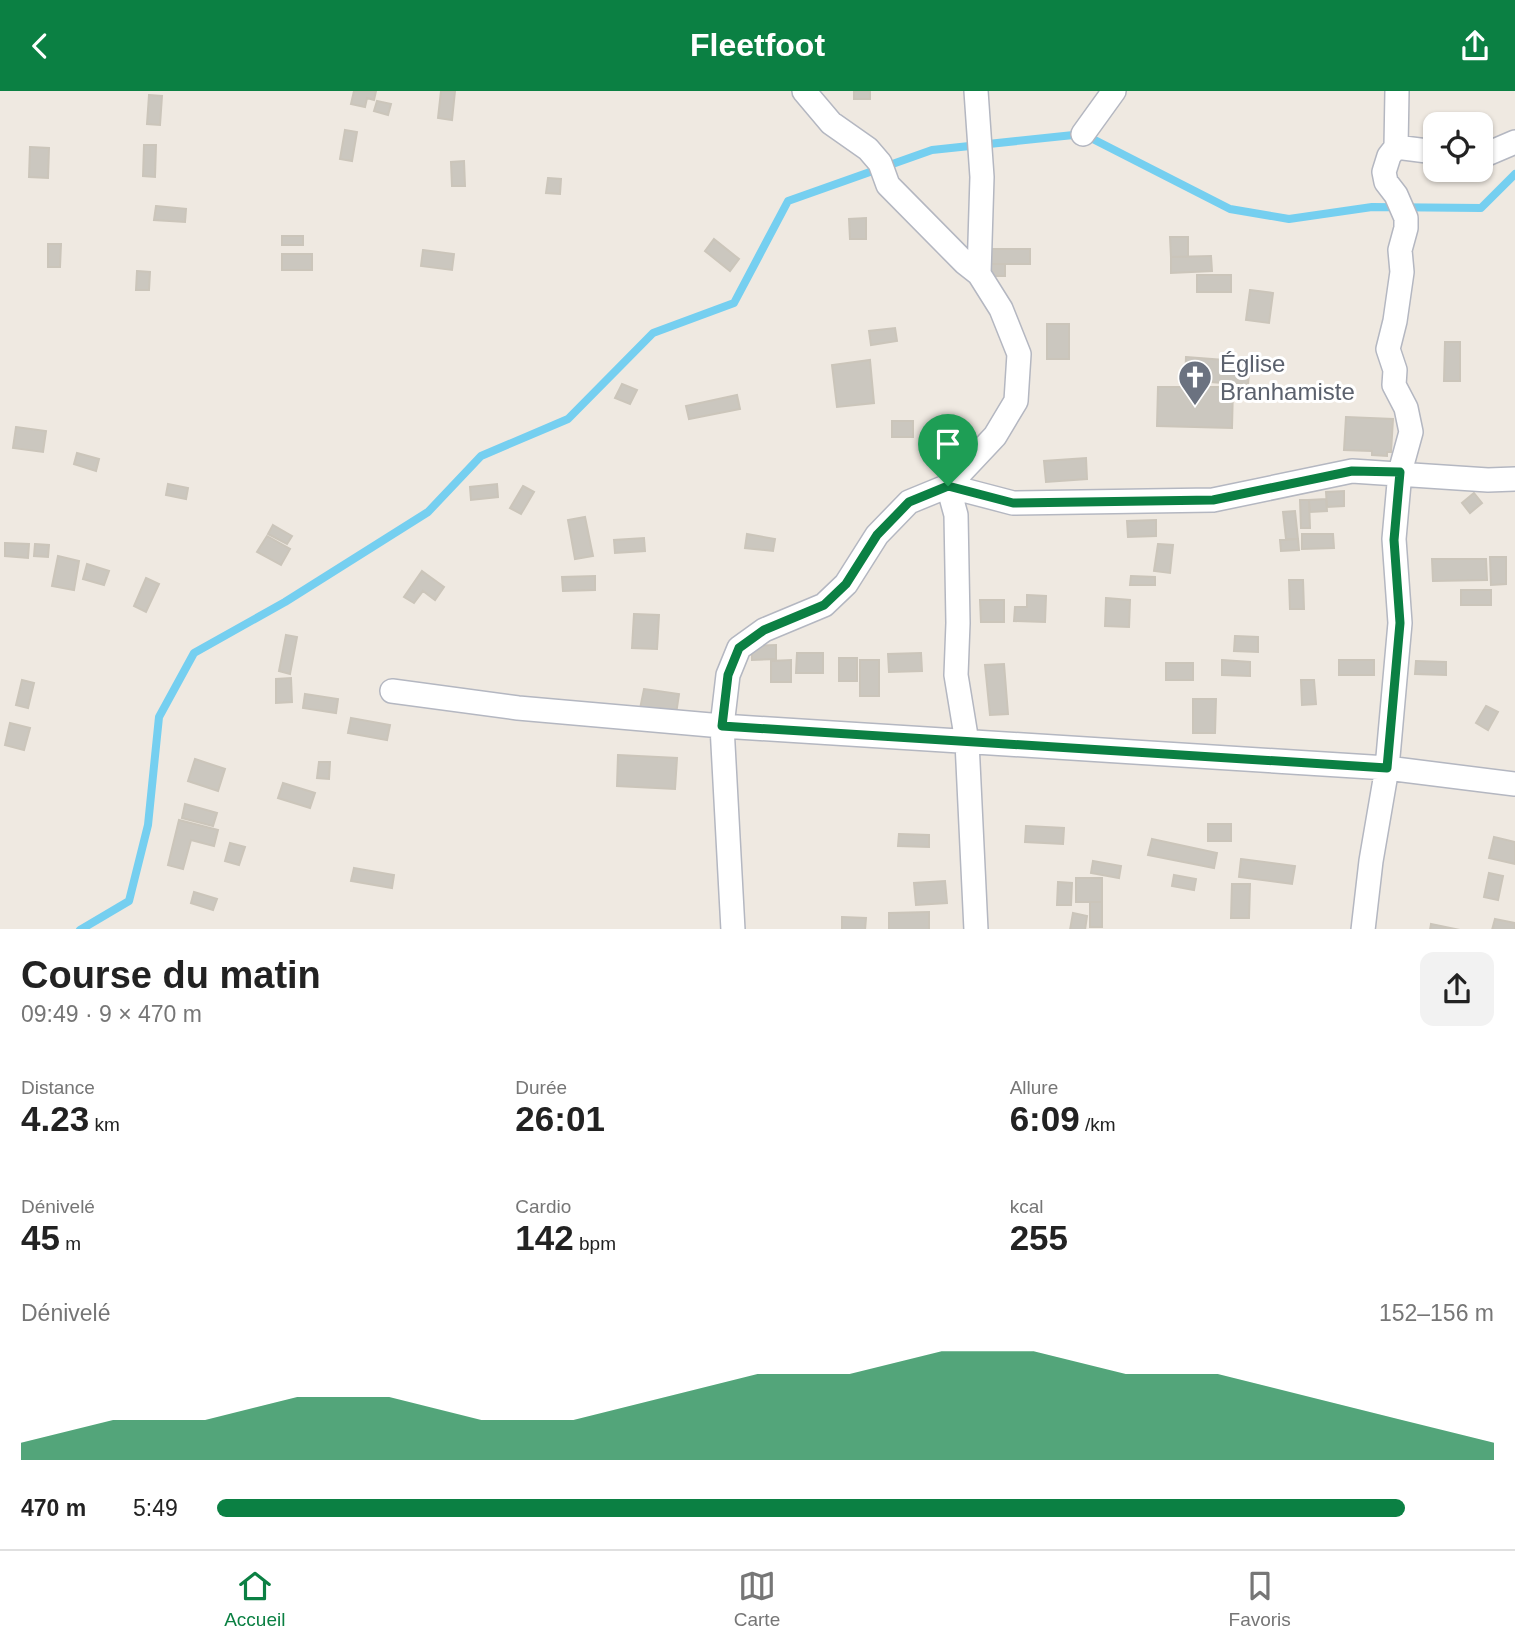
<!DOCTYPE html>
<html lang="fr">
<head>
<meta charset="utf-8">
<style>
	body { margin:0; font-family:Helvetica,sans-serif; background:#f2f2f2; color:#222; height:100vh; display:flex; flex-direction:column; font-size:26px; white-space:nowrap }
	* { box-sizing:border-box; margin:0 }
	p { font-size:23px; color:#767676 }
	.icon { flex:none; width:38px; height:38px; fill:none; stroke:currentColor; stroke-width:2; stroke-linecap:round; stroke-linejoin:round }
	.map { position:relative; height:838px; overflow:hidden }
	.sheet { display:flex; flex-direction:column; background:#fff; flex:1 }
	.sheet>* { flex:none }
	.controls { position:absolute; left:1423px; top:21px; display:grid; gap:14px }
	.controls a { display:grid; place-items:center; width:70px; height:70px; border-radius:14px; background:#fff; box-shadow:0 2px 5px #0004; font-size:35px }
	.pin { position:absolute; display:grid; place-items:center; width:60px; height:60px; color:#fff; margin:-72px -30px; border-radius:50% 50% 50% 0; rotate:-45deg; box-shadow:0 0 7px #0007 }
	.pin .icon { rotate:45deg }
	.round { display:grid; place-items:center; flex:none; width:74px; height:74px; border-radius:14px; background:#f2f2f2 }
	.head { display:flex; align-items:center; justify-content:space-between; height:119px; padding:0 21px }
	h1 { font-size:38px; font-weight:700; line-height:52px }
	.stats { display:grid; grid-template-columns:repeat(3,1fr); gap:10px; height:119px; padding:7px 21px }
	.stats div { display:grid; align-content:center }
	.stats b { font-size:35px; font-weight:700 }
	.stats small { font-size:19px; font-weight:400 }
	.stats p { font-size:19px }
	.chart { height:196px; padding:14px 21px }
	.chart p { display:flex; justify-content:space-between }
	.chart svg { width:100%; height:126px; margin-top:7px; fill:#0b8043; opacity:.7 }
	ul { padding:0 21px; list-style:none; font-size:23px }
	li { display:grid; grid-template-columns:112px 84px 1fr; align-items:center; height:52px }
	li i { height:18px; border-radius:9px; background:#0b8043 }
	header { display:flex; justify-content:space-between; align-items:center; height:91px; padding:0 21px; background:#0b8043; color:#fff; font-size:32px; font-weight:700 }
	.tabs { display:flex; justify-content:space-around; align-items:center; height:98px; border-top:2px solid #e0e0e0; background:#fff; font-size:19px; color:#767676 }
	.tabs a { display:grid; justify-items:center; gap:4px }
	.tabs .current { color:#0b8043 }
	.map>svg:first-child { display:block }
</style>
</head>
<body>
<header><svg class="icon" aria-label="back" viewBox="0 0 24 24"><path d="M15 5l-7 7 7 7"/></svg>Fleetfoot<svg class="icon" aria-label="share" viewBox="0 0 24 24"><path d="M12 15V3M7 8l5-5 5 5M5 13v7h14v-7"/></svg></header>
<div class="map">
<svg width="1515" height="839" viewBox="0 0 1515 839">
	<rect width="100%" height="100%" fill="#efe9e1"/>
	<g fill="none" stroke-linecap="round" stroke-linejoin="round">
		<path stroke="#75cff0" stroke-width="8" d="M 80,839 L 129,810 L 148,734 L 159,626 L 194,562 L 285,511 L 428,421 L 481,365 L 568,328 L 653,242 L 734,212 L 788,110 L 932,59 L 1083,43 L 1230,118 L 1289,128 L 1372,116 L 1481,117 L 1515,83"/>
	</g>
	<path fill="#cbc7bf" stroke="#cbc5ba" stroke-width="2" d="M 354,0 L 376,0 L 374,9 L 367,7 L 365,16 L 351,13 Z
		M 441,0 L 455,0 L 452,29 L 438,27 Z
		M 854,0 L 870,0 L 870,8 L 854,8 Z
		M 149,4 L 162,5 L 160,34 L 147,33 Z
		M 377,10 L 391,13 L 388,24 L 374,20 Z
		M 345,39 L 357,41 L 352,70 L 340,68 Z
		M 144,54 L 156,54 L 155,86 L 143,85 Z
		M 30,56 L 49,57 L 48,87 L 29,86 Z
		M 464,70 L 465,95 L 452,95 L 451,71 Z
		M 548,87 L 561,88 L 560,103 L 546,102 Z
		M 156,115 L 186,118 L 185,131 L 154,129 Z
		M 866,127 L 866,148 L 850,148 L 849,128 Z
		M 282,145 L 303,145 L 303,154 L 282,154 Z
		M 1170,146 L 1188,146 L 1188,166 L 1171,166 Z
		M 714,148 L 739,168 L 730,180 L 705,160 Z
		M 48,153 L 61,153 L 60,176 L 48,176 Z
		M 991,158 L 1030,158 L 1030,173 L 991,173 Z
		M 423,159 L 454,163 L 452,179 L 421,175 Z
		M 282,163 L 312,163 L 312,179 L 282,179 Z
		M 1211,165 L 1212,180 L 1171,182 L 1171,166 Z
		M 991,173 L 1005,173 L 1005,185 L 991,185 Z
		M 137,180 L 150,181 L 149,199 L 136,199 Z
		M 1197,184 L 1231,184 L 1231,201 L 1197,201 Z
		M 1250,199 L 1273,202 L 1269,232 L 1246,229 Z
		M 1047,233 L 1069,233 L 1069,268 L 1047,268 Z
		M 895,237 L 897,250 L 871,254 L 869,240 Z
		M 1445,251 L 1460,251 L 1460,290 L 1444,290 Z
		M 1186,266 L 1250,271 L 1248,294 L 1185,289 Z
		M 870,269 L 874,312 L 837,316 L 832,274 Z
		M 622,293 L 637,299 L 630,313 L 615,307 Z
		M 1158,296 L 1233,296 L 1232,337 L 1157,335 Z
		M 1158,296 L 1233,296 L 1232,337 L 1157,335 Z
		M 737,304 L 740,318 L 689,328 L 686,315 Z
		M 1346,326 L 1393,328 L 1391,361 L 1387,361 L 1387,365 L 1372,364 L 1372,360 L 1344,359 Z
		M 892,330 L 913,330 L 913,346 L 892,346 Z
		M 16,336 L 46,340 L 43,361 L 13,357 Z
		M 77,362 L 99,368 L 96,380 L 74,373 Z
		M 1086,367 L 1087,388 L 1046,391 L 1044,370 Z
		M 168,393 L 188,397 L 186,408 L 166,404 Z
		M 497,393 L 498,406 L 471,409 L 470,396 Z
		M 523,395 L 534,401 L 521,423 L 510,417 Z
		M 1344,400 L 1344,415 L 1327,416 L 1326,401 Z
		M 1474,402 L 1482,412 L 1470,422 L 1462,412 Z
		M 1326,408 L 1327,420 L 1310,421 L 1309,409 Z
		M 1300,409 L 1309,409 L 1310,437 L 1301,437 Z
		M 1295,420 L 1298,448 L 1286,448 L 1283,421 Z
		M 585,426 L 593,465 L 575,468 L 568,429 Z
		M 1156,429 L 1156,445 L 1128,446 L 1127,430 Z
		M 273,434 L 292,445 L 287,453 L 268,443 Z
		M 747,443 L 775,448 L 773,460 L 745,457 Z
		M 1302,443 L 1333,443 L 1334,457 L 1302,458 Z
		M 267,445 L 290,458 L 281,474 L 257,461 Z
		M 644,447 L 645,460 L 615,462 L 614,449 Z
		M 1298,448 L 1299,459 L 1281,460 L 1280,449 Z
		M 5,452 L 29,453 L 28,467 L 5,465 Z
		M 35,453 L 49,454 L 48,466 L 34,465 Z
		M 1158,453 L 1173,454 L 1170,482 L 1154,480 Z
		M 58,465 L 79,470 L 74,499 L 52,495 Z
		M 1490,466 L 1506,466 L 1506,493 L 1491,494 Z
		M 1432,468 L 1486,468 L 1487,489 L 1433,490 Z
		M 87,473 L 109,480 L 104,494 L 83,488 Z
		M 422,480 L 444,496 L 435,509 L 423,500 L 414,512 L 404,506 Z
		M 595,485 L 595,499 L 563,500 L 562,486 Z
		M 1131,485 L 1155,486 L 1155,494 L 1130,494 Z
		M 146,487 L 159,493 L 146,521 L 134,515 Z
		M 1289,489 L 1303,489 L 1304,518 L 1290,518 Z
		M 1461,499 L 1491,499 L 1491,514 L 1461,514 Z
		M 1027,504 L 1046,505 L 1045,531 L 1014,530 L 1015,516 L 1027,516 Z
		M 1106,507 L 1130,509 L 1129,536 L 1105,535 Z
		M 980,509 L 1004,509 L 1004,531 L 981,531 Z
		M 634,523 L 659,524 L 657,558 L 632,557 Z
		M 286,544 L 297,546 L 290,583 L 279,580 Z
		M 1235,545 L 1258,546 L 1258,561 L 1234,560 Z
		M 776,554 L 776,568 L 752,569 L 752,555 Z
		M 797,562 L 823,562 L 823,582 L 796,582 Z
		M 921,562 L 922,580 L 889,581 L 888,563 Z
		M 839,567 L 857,567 L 857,590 L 839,590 Z
		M 791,569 L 791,591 L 771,591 L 771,570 Z
		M 860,569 L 879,569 L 879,605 L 860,605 Z
		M 1222,569 L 1250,571 L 1250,585 L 1222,584 Z
		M 1339,569 L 1374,569 L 1374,584 L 1339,584 Z
		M 1416,570 L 1446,571 L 1446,584 L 1415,583 Z
		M 1166,572 L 1193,572 L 1193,589 L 1166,589 Z
		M 1004,573 L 1008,623 L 990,624 L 985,574 Z
		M 291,587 L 292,611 L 276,612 L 276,588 Z
		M 22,589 L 34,592 L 28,617 L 16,614 Z
		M 1301,589 L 1314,589 L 1316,613 L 1302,614 Z
		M 644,598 L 679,603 L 676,623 L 640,618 Z
		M 305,603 L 338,608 L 336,622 L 303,617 Z
		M 1193,608 L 1216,608 L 1215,642 L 1193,642 Z
		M 1486,615 L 1498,621 L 1488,639 L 1476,632 Z
		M 351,627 L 390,634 L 387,649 L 348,642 Z
		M 10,632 L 30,637 L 24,659 L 5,654 Z
		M 618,664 L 677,667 L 675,698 L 617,695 Z
		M 195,668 L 225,678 L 218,700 L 188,690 Z
		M 319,671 L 330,671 L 329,688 L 317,687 Z
		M 283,692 L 315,702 L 310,717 L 278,707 Z
		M 185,713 L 217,722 L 213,735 L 182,727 Z
		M 179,729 L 218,739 L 214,755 L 191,749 L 183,778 L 168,774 Z
		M 1208,733 L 1231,733 L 1231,750 L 1208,750 Z
		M 1026,735 L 1064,737 L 1063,753 L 1025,751 Z
		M 899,743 L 929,744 L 929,756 L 898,755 Z
		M 1494,746 L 1515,751 L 1515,773 L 1489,767 Z
		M 1152,748 L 1217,762 L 1214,777 L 1148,764 Z
		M 230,752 L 245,756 L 239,774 L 225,770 Z
		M 1241,768 L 1295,775 L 1292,793 L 1239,786 Z
		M 1093,770 L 1121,775 L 1119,787 L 1091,782 Z
		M 354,777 L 394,784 L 392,797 L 351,790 Z
		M 1489,782 L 1503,785 L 1498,809 L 1484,806 Z
		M 1174,784 L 1196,788 L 1194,799 L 1172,795 Z
		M 1076,787 L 1102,787 L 1102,811 L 1076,811 Z
		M 945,790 L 947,812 L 916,814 L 914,792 Z
		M 1058,791 L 1072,792 L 1071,814 L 1057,814 Z
		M 1232,793 L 1250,793 L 1249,827 L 1231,827 Z
		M 194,801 L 217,808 L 213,819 L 191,812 Z
		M 1090,811 L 1102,811 L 1102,836 L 1090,836 Z
		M 929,821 L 929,839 L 889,839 L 889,822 Z
		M 1073,822 L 1087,825 L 1085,839 L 1070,839 Z
		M 842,826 L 866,827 L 865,839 L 842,839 Z
		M 1495,828 L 1515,832 L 1515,839 L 1492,839 Z
		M 1431,833 L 1460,839 L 1430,839 Z"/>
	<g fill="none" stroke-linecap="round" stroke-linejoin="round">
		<g stroke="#b4b7c1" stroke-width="26">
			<path id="minor" d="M 804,0 L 831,32 L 868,58 L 880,72 L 888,94 L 965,172 L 979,183
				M 1083,43 L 1114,0
				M 1396,56 L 1435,61
				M 1480,66 L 1515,51
				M 948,395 L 1013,412 L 1213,409 L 1352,380 L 1488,389 L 1515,388
				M 948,395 L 956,424 L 958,532 L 956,584 L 967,651 L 976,839
				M 392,600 L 518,617 L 722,635 L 1387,677 L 1515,693
				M 733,839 L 722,635 L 728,584 L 739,557 L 764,539 L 824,514 L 846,493 L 877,444 L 909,411 L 948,395 L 995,345 L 1016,310 L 1019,263 L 1001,218 L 979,183 L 982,86 L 976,0
				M 1363,839 L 1371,770 L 1387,677 L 1400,532 L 1394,448 L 1400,381 L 1411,341 L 1406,317 L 1394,294 L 1395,279 L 1388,258 L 1395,230 L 1402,181 L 1400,159 L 1406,137 L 1406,127 L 1396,104 L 1386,91 L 1384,81 L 1389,65 L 1396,56 L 1397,0"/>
		</g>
		<use href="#minor" stroke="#fff" stroke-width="23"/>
	</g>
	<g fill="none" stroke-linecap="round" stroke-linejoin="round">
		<g stroke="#fff" stroke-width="14">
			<path id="route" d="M 1352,380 L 1400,381 L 1394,449 L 1400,532 L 1387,677 L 722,635 L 728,584 L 739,557 L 764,539 L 824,514 L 846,493 L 877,444 L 909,411 L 948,395 L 1013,412 L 1213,409 Z"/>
		</g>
		<use href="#route" stroke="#0b8043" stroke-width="9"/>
	</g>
	<defs>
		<g id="church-pin" transform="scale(1.75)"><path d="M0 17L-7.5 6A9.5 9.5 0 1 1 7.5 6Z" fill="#6b7280" stroke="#fff"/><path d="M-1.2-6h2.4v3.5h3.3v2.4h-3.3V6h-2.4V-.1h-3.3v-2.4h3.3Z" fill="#fff"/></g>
	</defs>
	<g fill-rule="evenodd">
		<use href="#church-pin" x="1195" y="286"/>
	</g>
	<g text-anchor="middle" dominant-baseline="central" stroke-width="6" stroke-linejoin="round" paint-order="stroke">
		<g font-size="24" fill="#5b616d" stroke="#fff" text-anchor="start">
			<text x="1220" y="272">Église<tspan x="1220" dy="28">Branhamiste</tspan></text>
		</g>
	</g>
</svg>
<div class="controls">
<a><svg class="icon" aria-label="locate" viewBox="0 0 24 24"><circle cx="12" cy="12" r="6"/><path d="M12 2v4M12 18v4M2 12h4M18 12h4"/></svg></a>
</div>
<div class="pin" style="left:948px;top:395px;background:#1e9e55"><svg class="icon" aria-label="arrive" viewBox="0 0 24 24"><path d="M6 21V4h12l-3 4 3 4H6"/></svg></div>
</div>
<section class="sheet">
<div class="head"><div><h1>Course du matin</h1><p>09:49 · 9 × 470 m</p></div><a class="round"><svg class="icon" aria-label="share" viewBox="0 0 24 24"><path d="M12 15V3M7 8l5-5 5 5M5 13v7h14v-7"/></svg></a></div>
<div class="stats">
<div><p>Distance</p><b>4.23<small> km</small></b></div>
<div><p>Durée</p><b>26:01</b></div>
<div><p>Allure</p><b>6:09<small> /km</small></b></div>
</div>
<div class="stats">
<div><p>Dénivelé</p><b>45<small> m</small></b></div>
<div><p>Cardio</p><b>142<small> bpm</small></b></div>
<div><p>kcal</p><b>255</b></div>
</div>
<div class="chart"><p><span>Dénivelé</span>152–156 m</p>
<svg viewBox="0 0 160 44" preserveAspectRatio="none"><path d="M0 44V38L10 30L20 30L30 22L40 22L50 30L60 30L70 22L80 14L90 14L100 6L110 6L120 14L130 14L140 22L150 30L160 38V44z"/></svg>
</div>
<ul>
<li><b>470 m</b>5:49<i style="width:93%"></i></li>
</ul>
</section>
<nav class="tabs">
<a class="current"><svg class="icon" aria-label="home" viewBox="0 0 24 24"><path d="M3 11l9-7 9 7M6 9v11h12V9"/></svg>Accueil</a>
<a><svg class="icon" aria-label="map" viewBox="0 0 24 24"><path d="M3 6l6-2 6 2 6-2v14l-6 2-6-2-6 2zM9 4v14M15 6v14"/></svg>Carte</a>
<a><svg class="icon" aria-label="saved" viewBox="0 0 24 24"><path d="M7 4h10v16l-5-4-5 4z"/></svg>Favoris</a>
</nav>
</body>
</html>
